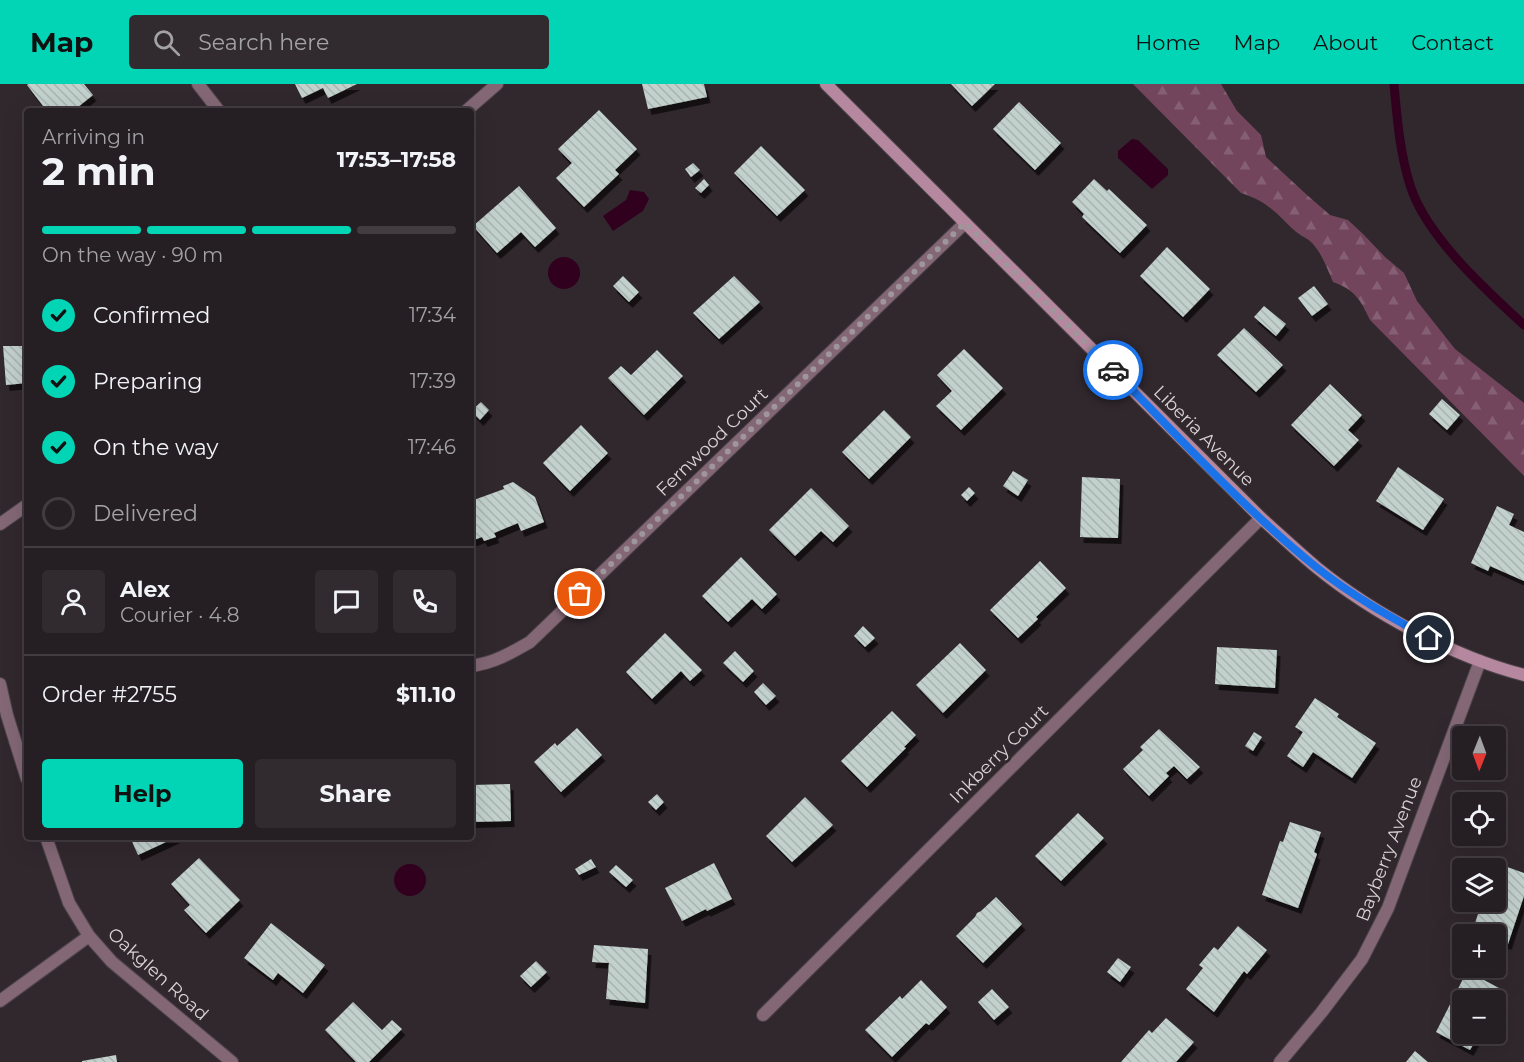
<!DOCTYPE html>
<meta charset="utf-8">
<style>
body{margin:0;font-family:Montserrat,sans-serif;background:#312b2f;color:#f1f3f6;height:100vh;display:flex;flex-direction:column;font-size:22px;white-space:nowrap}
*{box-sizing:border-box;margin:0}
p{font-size:20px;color:#a3a2a5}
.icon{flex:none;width:33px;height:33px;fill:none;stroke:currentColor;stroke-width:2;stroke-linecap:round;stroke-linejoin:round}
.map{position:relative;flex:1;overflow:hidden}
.sheet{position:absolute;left:24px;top:24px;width:450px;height:732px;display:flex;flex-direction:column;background:#251e22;border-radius:6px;box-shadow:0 6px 24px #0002,0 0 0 2px #423c40}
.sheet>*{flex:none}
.needle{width:39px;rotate:181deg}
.tools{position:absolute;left:1452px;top:642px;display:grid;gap:12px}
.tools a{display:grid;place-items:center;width:54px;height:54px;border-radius:6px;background:#251e22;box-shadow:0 6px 24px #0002,0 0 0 2px #423c40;font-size:30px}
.pin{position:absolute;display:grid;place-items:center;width:51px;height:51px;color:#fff;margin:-26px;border:3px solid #fff;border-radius:50%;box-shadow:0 2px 6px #0007}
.courier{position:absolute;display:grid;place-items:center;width:60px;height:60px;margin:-30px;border:4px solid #1a73e8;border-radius:50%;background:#fff;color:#222;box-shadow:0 2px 8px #0007}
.head em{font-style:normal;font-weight:700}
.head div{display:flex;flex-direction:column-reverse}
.head{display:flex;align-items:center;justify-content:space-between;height:102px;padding:0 18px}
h1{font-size:39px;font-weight:700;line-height:45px}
.bar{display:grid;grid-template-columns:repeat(4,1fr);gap:9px 6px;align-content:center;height:72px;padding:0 18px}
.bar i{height:8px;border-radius:4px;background:#423c40}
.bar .active{background:#01d5b6}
.bar p{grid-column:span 4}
.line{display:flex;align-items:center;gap:15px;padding:0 18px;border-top:2px solid #423c40}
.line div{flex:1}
.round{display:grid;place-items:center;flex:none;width:63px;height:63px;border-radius:6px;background:#312b2f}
ol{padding:0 18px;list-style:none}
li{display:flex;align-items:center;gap:18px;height:66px}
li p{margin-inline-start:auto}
li .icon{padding:6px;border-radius:50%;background:#01d5b6;color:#111;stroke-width:4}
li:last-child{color:#a3a2a5}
li i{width:33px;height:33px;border:3px solid #423c40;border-radius:50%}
.action{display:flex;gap:12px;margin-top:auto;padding:12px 18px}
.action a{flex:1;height:69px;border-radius:6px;background:#01d5b6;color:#111;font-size:24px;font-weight:700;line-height:69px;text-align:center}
.action a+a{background:#312b2f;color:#f1f3f6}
header{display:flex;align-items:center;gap:36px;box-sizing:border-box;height:84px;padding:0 30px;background:#01d5b6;color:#111}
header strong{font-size:28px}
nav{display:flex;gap:33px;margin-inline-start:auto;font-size:21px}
.search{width:420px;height:54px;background:#312b2f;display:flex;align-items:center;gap:15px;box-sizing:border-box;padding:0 21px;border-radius:6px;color:#a3a2a5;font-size:22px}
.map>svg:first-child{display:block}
</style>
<header>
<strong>Map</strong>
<div class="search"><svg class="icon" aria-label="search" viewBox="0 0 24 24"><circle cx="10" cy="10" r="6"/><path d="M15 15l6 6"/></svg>Search here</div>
<nav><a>Home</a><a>Map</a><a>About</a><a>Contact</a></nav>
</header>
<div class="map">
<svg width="1524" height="978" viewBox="0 0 1524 978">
<defs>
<pattern id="forest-firs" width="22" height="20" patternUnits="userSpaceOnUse" patternTransform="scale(1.5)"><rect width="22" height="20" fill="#72455d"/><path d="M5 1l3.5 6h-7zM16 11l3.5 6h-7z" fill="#855f73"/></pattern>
<pattern id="building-back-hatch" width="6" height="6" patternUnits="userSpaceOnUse" patternTransform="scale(1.5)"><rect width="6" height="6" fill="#c3d1cd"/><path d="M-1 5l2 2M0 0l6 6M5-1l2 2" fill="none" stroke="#a9b4b1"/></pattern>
<filter id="shadow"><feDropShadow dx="3.5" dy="6" stdDeviation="0" flood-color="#0009"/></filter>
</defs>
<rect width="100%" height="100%" fill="#31282d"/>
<path fill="url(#forest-firs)" d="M 1133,0 L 1221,0 L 1237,27 L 1261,51 L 1266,73 L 1307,111 L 1330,131 L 1348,136 L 1364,151 L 1385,173 L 1404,189 L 1417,217 L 1455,265 L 1524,319 L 1524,392 L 1370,236 C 1360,215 1355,206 1333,198 C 1327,184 1321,167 1310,157 C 1305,153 1299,151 1294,146 C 1274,127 1268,118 1241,109 Z"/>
<g fill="#32001f">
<path d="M 1132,55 L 1138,56 L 1168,85 L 1168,91 L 1152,105 L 1118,74 L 1118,67 Z"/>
<path d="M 630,106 L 644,108 L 649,115 L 643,127 L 613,147 L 603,132 L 626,116 Z"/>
<circle cx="564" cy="189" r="16"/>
<circle cx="410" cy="796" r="16"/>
</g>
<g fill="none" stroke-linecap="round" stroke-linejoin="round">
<path stroke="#32001f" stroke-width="9" d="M 1394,0 C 1397,34 1400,71 1411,104 C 1428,154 1486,206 1524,241"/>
</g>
<g fill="url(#building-back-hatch)" filter="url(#shadow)">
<path d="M 28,0 L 84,0 L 93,11 L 73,27 L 47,27 L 27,1 Z"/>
<path d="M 295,0 L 357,0 L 328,14 L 323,4 L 302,14 Z"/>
<path d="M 642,0 L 704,0 L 707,13 L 648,25 Z"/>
<path d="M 951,0 L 995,0 L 972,22 Z"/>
<path d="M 1019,18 L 1061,59 L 1035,86 L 993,45 Z"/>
<path d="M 599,26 L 637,65 L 615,86 L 619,90 L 584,123 L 556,94 L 572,79 L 558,65 Z"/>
<path d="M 761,62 L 805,106 L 777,132 L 734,89 Z"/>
<path d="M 693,79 L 700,86 L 691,93 L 685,85 Z"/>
<path d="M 704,95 L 709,101 L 701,109 L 695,104 Z"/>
<path d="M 1094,95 L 1107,107 L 1109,105 L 1147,141 L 1120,169 L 1082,133 L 1084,130 L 1072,118 Z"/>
<path d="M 519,102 L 556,144 L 535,163 L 521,148 L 497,169 L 473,142 Z"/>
<path d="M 1167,163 L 1210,205 L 1183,233 L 1140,192 Z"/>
<path d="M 623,192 L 639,208 L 629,218 L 613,202 Z"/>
<path d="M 734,192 L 760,218 L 719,255 L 693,229 Z"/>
<path d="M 1314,202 L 1328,220 L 1312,232 L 1298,214 Z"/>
<path d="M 1264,222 L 1286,240 L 1276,252 L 1254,233 Z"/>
<path d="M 1244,244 L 1283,281 L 1256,308 L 1217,271 Z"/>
<path d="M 3,262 L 27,262 L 27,299 L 6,301 Z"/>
<path d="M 964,265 L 1003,304 L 961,346 L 936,322 L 952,307 L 937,291 Z"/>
<path d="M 657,266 L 683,292 L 644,331 L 608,294 L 621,282 L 631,291 Z"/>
<path d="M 1330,300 L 1362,331 L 1348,346 L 1359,356 L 1334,382 L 1291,341 Z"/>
<path d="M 1442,315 L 1460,331 L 1447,346 L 1429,330 Z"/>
<path d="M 481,318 L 489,326 L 480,336 L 471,327 Z"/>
<path d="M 884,326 L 911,353 L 869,395 L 842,368 Z"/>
<path d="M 581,341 L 608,369 L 570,407 L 543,379 Z"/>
<path d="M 1398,383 L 1444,415 L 1423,446 L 1376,417 Z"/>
<path d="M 1013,387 L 1028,396 L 1018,412 L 1003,402 Z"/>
<path d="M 1082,393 L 1120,395 L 1118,454 L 1080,453 Z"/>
<path d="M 513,398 L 535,413 L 544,438 L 521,447 L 518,439 L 494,449 L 496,453 L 484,457 L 482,453 L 471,457 L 471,417 L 504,405 L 503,402 Z"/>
<path d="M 969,403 L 975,409 L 967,417 L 961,411 Z"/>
<path d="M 811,404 L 849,442 L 833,458 L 821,447 L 795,472 L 769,446 Z"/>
<path d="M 1497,422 L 1514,430 L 1509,441 L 1524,448 L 1524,497 L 1490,482 L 1488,487 L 1471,479 Z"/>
<path d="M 741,473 L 777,510 L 762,525 L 752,515 L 728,538 L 702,512 Z"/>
<path d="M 1040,477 L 1066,504 L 1036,533 L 1038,535 L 1018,554 L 990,526 Z"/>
<path d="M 863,542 L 875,554 L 865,563 L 854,552 Z"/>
<path d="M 665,549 L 702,586 L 690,597 L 681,587 L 652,615 L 626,588 Z"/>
<path d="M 960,559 L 986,586 L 943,629 L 916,601 Z"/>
<path d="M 1217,563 L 1277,566 L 1275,604 L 1215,600 Z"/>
<path d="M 735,567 L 754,587 L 743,598 L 723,579 Z"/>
<path d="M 763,599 L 776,612 L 766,621 L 754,608 Z"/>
<path d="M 1315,614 L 1339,630 L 1337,633 L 1376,659 L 1352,694 L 1313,668 L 1303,683 L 1287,672 L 1303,648 L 1295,643 Z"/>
<path d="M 892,627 L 916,651 L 904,663 L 906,664 L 867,703 L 841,677 Z"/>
<path d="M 577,644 L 602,671 L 561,708 L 534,678 L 555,659 L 557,662 Z"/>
<path d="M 1159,645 L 1200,683 L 1187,695 L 1174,682 L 1166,689 L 1169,692 L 1149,712 L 1123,685 L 1143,666 L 1140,663 Z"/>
<path d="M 1254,648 L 1262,653 L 1253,667 L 1245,662 Z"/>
<path d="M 510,700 L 511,737 L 471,738 L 471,701 Z"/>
<path d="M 657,710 L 664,718 L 656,726 L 648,718 Z"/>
<path d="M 805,713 L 833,741 L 792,778 L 766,752 Z"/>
<path d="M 1078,729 L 1104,754 L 1061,797 L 1035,772 Z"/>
<path d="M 1290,738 L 1321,748 L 1314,768 L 1317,770 L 1298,824 L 1262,811 L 1280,757 L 1283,758 Z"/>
<path d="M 130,753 L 177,753 L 138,771 Z"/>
<path d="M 199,774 L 240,816 L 206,849 L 184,826 L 190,821 L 171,800 Z"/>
<path d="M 591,775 L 596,783 L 579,791 L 575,785 Z"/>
<path d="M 714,779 L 732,815 L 707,827 L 706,825 L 682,837 L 665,804 Z"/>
<path d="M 1499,780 L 1524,789 L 1524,812 L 1508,860 L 1496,856 L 1496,850 L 1479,850 L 1472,848 L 1482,818 L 1496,818 L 1496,790 Z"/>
<path d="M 616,781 L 633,796 L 626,803 L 609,788 Z"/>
<path d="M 996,813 L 1022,840 L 983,879 L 956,852 L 975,833 L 977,829 L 981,827 Z"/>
<path d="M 271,839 L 325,881 L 303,909 L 278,889 L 273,896 L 244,874 Z"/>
<path d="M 1238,842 L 1267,866 L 1247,890 L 1244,887 L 1214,928 L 1186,905 L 1203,884 L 1199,881 L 1214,863 L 1218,866 Z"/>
<path d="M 594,861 L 648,865 L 645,919 L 606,915 L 609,879 L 592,878 Z"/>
<path d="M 1118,874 L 1131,883 L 1120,898 L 1107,888 Z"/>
<path d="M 536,877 L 547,888 L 531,903 L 520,892 Z"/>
<path d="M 1467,887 L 1501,905 L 1495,916 L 1462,916 L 1462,950 L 1479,950 L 1470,966 L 1436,948 Z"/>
<path d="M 921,896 L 947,923 L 929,941 L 926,939 L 892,973 L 865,946 L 900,912 L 902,915 Z"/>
<path d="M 992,905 L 1009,923 L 994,936 L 978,918 Z"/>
<path d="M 353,918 L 382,946 L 392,936 L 402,945 L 369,978 L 356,978 L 325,946 Z"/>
<path d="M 1166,934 L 1194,958 L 1176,978 L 1121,978 L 1149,946 L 1152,949 Z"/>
<path d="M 1415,967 L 1428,978 L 1406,978 Z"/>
<path d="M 116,971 L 117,978 L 82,978 L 82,977 Z"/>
</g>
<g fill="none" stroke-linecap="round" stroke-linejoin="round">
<defs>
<g id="street">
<path d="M 198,0 L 219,27"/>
<path d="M 466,27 L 497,0"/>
<path d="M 0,440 L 27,421"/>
<path d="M 471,582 C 494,579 511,569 530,558 L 965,139"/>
<path d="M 0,600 L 7,631 L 27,695"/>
<path d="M 46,753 L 69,819 L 89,852 L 112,878 L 232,978"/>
<path d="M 0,917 L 89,852"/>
<path d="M 763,931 L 1261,434"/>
<path d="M 1280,978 L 1321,929 L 1362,875 L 1388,824 L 1480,577"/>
</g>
<path id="secondary" d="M 826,0 L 1261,434 C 1279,450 1297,467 1316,483 C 1372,529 1454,573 1524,591"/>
</defs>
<use href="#street" stroke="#4c4348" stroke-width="14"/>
<use href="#secondary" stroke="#4c4348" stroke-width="14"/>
<use href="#street" stroke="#836775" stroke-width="12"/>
<use href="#secondary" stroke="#b5889f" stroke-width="12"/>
</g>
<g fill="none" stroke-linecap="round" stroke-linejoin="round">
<path stroke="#9e969a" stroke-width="6" stroke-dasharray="0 10.8" d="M 580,510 L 965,139 L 1113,286"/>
<path stroke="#1a73e8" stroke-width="8" d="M 1113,286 C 1179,353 1243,424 1316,483 C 1351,511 1390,533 1429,554"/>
</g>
<g text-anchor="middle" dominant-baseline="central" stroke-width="6" stroke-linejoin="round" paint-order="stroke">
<g font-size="18" fill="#d8d2d5" stroke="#31282d">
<text transform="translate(1204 352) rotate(45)">Liberia Avenue</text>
<text transform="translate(712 358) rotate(-44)">Fernwood Court</text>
<text transform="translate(999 670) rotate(-45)">Inkberry Court</text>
<text transform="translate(1389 765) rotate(-69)">Bayberry Avenue</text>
<text transform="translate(158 890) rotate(42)">Oakglen Road</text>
</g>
</g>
</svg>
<div class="tools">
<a><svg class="needle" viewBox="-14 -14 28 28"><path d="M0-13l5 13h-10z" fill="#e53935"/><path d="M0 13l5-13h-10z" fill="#a3a2a5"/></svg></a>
<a><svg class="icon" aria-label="locate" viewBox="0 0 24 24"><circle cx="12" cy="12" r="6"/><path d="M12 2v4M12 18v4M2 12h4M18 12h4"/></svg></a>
<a><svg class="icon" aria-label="layers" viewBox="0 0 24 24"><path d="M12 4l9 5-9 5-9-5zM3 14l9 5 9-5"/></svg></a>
<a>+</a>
<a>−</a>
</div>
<div class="pin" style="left:580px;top:510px;background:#ea580c"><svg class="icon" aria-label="bag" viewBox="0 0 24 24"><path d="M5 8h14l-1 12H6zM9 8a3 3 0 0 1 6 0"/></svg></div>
<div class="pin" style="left:1429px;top:554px;background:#1f2937"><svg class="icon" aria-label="home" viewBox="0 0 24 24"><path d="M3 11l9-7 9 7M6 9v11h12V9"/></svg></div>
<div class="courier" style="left:1113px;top:286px"><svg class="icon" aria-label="car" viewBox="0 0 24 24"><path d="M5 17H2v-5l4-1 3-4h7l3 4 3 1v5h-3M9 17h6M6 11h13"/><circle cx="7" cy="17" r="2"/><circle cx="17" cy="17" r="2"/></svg></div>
<section class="sheet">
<div class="head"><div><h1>2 min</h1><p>Arriving in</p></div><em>17:53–17:58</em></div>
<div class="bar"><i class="active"></i><i class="active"></i><i class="active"></i><i></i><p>On the way · 90 m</p></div>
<ol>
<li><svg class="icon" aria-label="check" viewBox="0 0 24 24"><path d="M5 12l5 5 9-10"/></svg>Confirmed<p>17:34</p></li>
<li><svg class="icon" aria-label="check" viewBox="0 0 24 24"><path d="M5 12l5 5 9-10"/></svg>Preparing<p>17:39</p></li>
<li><svg class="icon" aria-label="check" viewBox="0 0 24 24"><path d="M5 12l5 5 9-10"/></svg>On the way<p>17:46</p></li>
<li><i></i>Delivered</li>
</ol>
<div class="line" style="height:108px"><a class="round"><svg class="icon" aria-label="person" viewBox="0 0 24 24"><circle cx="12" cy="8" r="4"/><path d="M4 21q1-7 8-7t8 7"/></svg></a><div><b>Alex</b><p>Courier · 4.8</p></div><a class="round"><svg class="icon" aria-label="chat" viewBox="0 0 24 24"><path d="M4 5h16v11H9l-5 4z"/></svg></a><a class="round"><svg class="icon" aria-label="phone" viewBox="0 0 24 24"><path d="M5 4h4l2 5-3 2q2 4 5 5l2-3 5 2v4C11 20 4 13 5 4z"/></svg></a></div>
<div class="line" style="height:78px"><div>Order #2755</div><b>$11.10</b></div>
<div class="action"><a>Help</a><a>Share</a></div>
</section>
</div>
